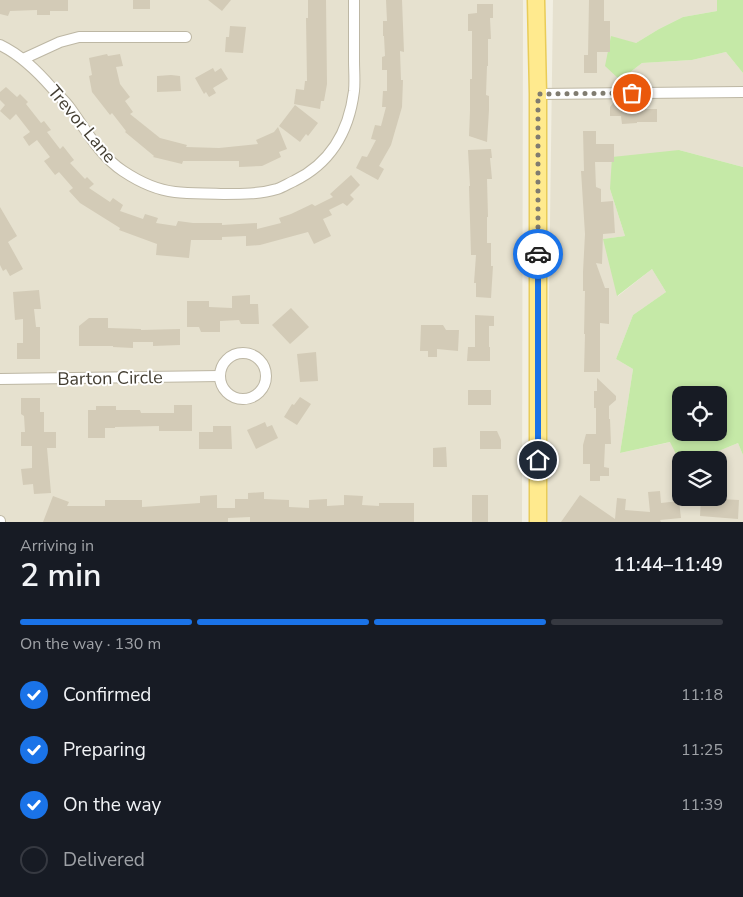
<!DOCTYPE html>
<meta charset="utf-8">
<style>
body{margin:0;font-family:"Nunito Sans",sans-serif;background:#20242c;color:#f1f3f6;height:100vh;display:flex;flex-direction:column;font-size:19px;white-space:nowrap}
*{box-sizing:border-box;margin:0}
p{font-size:16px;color:#9ea1a6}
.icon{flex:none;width:28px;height:28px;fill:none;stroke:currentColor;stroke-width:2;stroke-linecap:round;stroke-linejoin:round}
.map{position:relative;height:522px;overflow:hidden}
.panel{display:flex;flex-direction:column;background:#171b24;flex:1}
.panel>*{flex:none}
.buttons{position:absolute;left:672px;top:386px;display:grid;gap:10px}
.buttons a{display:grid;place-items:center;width:55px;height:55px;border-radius:10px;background:#171b24;box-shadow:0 2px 8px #0003;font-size:25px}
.pin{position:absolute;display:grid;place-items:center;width:42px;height:42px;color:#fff;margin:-21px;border:2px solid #fff;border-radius:50%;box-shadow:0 1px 5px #0007}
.courier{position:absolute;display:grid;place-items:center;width:50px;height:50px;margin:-25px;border:4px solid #1a73e8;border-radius:50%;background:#fff;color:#222;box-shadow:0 1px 6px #0007}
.overview em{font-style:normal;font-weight:600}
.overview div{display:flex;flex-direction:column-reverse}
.overview{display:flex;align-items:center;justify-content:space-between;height:85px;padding:0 20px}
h1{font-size:32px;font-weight:600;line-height:38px}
.bar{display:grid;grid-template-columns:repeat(4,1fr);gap:8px 5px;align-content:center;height:60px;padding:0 20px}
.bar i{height:6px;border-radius:4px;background:#363941}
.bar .selected{background:#1a73e8}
.bar p{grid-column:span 4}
ol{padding:0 20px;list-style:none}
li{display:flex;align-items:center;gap:15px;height:55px}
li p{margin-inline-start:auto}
li .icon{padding:5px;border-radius:50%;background:#1a73e8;color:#fff;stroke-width:4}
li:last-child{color:#9ea1a6}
li i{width:28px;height:28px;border:2px solid #363941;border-radius:50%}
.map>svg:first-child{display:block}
</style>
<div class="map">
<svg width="743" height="522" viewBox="0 0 743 522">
<rect width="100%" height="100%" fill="#f2efe2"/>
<g fill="#e6e1cf">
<path d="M 0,0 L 523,0 L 522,522 L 0,522 Z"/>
<path d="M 553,0 L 717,0 L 717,11 L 683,17 L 659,29 L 636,43 L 620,80 L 642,63 L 692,60 L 726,52 L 743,73 L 743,167 L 679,150 L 610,189 L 625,236 L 604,239 L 618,296 L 652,269 L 666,292 L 633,315 L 616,359 L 633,369 L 620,453 L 671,442 L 681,464 L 681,498 L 719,498 L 719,460 L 697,460 L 738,443 L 743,455 L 743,522 L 546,522 Z"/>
</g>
<g fill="#c5e9a7" fill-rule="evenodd">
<path d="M 717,0 L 743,0 L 743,73 L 726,52 L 692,60 L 642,63 L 620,80 L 605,66 L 611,36 L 636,43 L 659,29 L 683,17 L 717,11 Z"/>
<path d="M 679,150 L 743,167 L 743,455 L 738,443 L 697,460 L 681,460 L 681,464 L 670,442 L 620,453 L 633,369 L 616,359 L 633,315 L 666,292 L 652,269 L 617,296 L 603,239 L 625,236 L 610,189 L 612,157 ZM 681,395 L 719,395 L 719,432 L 681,432 Z"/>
</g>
<g fill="#d3cbb7">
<path d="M 0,0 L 68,0 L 68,11 L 50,11 L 50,15 L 37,15 L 37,10 L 10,11 L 8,16 L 0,14 Z"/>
<rect x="133" y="0" width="17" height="9"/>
<path d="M 208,0 L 231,0 L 222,11 Z"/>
<path d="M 308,0 L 326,0 L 327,84 L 324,101 L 321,101 L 320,109 L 294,104 L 296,89 L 304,90 L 305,81 L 307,81 L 306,18 L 308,18 Z"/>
<path d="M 386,0 L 402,0 L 404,52 L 400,51 L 401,80 L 403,80 L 402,107 L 391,145 L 379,166 L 384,169 L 378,180 L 356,168 L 362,156 L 367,157 L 376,140 L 371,139 L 375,125 L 381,126 L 386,107 L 382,107 L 383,91 L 387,91 L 387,70 L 382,70 L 382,57 L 385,56 L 384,36 L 383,36 L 383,21 L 387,21 Z"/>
<path d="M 589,0 L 604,0 L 604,21 L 610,21 L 610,52 L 597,52 L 597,73 L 584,73 L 584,55 L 588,55 Z"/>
<path d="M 477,4 L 493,4 L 493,18 L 490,18 L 491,39 L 488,39 L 488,66 L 487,66 L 486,95 L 489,96 L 489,110 L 487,142 L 469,136 L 470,111 L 470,79 L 472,79 L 472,31 L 468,31 L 468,14 L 477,13 Z"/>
<path d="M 230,26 L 246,27 L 243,53 L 225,52 L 226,37 L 229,37 Z"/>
<path d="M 107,54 L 108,56 L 120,54 L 123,66 L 116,67 L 120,84 L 130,97 L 125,101 L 133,112 L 130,114 L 160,138 L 187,145 L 186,147 L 219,148 L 258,144 L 256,140 L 274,132 L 278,127 L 287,149 L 279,152 L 281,157 L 262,166 L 239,167 L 239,161 L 183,161 L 182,164 L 153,157 L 154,156 L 125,132 L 126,131 L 112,113 L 110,115 L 92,92 L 89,76 L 92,75 L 89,58 Z"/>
<path d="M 213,68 L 215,72 L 221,68 L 228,79 L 213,88 L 216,93 L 209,97 L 206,92 L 204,94 L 195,78 Z"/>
<path d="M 171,75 L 180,76 L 181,91 L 157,92 L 157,76 Z"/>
<path d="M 6,87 L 17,97 L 20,94 L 28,102 L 26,104 L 41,123 L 44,121 L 51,130 L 47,132 L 60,149 L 63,146 L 74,160 L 70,163 L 85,179 L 87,177 L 94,184 L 89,188 L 110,202 L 113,198 L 123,205 L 120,211 L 143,219 L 145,214 L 158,218 L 156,223 L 176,226 L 178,221 L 193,223 L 222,223 L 222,225 L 257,223 L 257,229 L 281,223 L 279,218 L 291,214 L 312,204 L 315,206 L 333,197 L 330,194 L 351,175 L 360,185 L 350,195 L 354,199 L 347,206 L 343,203 L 329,210 L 332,215 L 323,219 L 331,236 L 314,244 L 308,232 L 260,245 L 246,246 L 246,236 L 222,237 L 222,240 L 191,240 L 189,258 L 156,255 L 157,244 L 119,230 L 120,228 L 80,203 L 69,191 L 73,188 L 59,172 L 55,175 L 44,161 L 50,157 L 37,140 L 29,146 L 23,137 L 30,132 L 16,114 L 10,120 L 0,111 L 5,105 L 0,100 L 0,92 Z"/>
<path d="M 636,101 L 637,109 L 657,109 L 657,122 L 637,122 L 637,123 L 622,124 L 621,116 L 610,116 L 610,107 L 614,102 Z"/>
<path d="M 295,105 L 318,123 L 308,136 L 306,134 L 300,142 L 279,126 Z"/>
<path d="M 583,131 L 596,131 L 596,144 L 614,144 L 614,162 L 595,162 L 596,187 L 601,189 L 601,202 L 613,201 L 615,233 L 603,234 L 602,264 L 596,263 L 605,288 L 609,288 L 609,324 L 600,323 L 600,372 L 584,372 L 585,334 L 584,334 L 585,291 L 583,291 L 583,272 L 585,234 L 581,171 L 584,171 Z"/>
<path d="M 491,149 L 492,158 L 490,158 L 492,179 L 487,179 L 488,217 L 487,217 L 487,243 L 491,243 L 491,266 L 493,266 L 491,298 L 476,297 L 476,283 L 474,283 L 476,255 L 471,255 L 469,186 L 470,186 L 468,150 Z"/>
<path d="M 0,207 L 17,236 L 8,242 L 23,269 L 10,276 L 6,269 L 3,271 L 0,265 Z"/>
<path d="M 39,290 L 41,309 L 34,309 L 36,327 L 40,327 L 40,359 L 17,359 L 17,343 L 23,343 L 23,319 L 15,320 L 13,292 Z"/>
<path d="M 250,295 L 250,304 L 258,304 L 259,324 L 241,324 L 239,320 L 220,321 L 220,332 L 201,332 L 199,327 L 187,327 L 187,301 L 209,301 L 209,307 L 232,308 L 232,296 Z"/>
<path d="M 291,308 L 309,327 L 290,344 L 272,325 Z"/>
<path d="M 475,315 L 494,316 L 494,326 L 489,326 L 489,347 L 490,347 L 490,361 L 467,361 L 468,347 L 475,347 Z"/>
<path d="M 89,318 L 108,318 L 108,328 L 141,329 L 141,330 L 180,329 L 180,345 L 153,346 L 153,342 L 133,342 L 133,348 L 113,347 L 113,346 L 79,346 L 79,326 Z"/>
<path d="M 421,325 L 443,325 L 446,330 L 459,330 L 458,351 L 437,349 L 437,357 L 428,357 L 428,351 L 420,351 Z"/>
<path d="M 316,352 L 318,381 L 300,382 L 297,354 Z"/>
<path d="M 597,378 L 616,396 L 616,400 L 609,406 L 609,419 L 610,419 L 611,444 L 605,444 L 604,467 L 609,468 L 609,476 L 600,476 L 600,481 L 590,481 L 590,464 L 583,464 L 583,445 L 586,434 L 596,434 L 596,408 L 594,408 L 594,391 L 597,391 Z"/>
<rect x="468" y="390" width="23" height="15"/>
<path d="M 300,397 L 311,404 L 297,425 L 284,417 L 292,404 L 294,405 Z"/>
<path d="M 21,398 L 40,398 L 40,412 L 44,412 L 44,432 L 56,432 L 56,448 L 47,448 L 51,493 L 34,494 L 33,484 L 23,485 L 21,469 L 32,468 L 32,446 L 21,446 L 21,432 L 25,432 L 24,416 L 21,414 Z"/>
<path d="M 174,405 L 192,405 L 192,431 L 159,431 L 159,426 L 115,427 L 115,428 L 105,428 L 105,438 L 88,438 L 88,410 L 96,410 L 96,406 L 116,406 L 116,410 L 140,410 L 141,413 L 174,413 Z"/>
<path d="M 265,422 L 267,427 L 272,425 L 278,438 L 256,449 L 247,430 Z"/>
<path d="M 213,426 L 231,426 L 232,449 L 199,449 L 199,432 L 213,432 Z"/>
<path d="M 480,431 L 497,431 L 501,440 L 501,449 L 480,449 Z"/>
<path d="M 446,447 L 447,467 L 433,467 L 433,448 Z"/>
<path d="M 660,491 L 661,503 L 679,501 L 681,518 L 660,520 L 661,522 L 561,522 L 580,495 L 615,519 L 617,498 L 626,499 L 625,510 L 650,512 L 648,492 Z"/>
<path d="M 264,492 L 264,499 L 289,500 L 289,507 L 309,508 L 309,500 L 327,499 L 327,506 L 344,505 L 344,495 L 363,496 L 362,505 L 379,506 L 379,503 L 414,503 L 414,522 L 250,522 L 250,517 L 228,518 L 228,522 L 43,522 L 53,496 L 69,502 L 67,506 L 105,506 L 105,500 L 142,500 L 142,507 L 200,503 L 200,496 L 217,495 L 217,508 L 235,508 L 235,499 L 248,499 L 248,493 Z"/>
<rect x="472" y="495" width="16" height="27"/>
<path d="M 701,498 L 739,500 L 738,519 L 700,516 Z"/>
</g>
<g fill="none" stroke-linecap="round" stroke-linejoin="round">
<defs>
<g id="minor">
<path d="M 0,45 C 21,55 37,71 52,88 C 58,95 65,101 70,108 C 86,130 100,156 123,171 C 138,181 157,190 175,192 C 191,194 208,193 224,194 C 242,194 260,194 277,189 C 283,187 289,183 294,181 C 331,163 349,131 354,91 C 355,81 354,70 354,61 C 354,40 354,20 354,0"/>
<path d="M 23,59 L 60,42 L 79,37 L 186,37"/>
<path d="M 538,94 L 743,92"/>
<circle cx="243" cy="376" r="23"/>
<path d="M 0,379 L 220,376"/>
<path d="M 0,521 L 0,522"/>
</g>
<path id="primary" d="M 536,0 L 538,94 L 538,522"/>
</defs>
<use href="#minor" stroke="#bdb7a4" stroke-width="12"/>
<use href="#primary" stroke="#e9cc58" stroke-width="19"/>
<use href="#minor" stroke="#fff" stroke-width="10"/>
<use href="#primary" stroke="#ffea8e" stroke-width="16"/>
</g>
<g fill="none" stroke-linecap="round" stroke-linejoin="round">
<path stroke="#807c70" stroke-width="5" stroke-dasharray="0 9" d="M 538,254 L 538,94 L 632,93"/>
<path stroke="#1a73e8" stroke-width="6" d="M 538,254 L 538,460"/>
</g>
<g text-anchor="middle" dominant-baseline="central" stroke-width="4" stroke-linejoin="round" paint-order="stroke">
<g font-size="18" fill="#433e32" stroke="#fff">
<text transform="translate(82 124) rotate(50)">Trevor Lane</text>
<text transform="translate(110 378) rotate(-1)">Barton Circle</text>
</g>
</g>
</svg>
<div class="buttons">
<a><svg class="icon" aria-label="locate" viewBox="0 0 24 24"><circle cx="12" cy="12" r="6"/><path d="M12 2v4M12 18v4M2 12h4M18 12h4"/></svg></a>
<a><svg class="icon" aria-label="layers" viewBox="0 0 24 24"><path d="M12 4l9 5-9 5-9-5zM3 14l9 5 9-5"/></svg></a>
</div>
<div class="pin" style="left:632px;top:93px;background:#ea580c"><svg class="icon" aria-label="bag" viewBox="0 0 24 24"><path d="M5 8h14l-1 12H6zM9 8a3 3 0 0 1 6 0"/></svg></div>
<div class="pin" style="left:538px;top:460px;background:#1f2937"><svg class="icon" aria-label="home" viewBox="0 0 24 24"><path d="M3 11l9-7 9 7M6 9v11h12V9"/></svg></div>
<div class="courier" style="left:538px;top:254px"><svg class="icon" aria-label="car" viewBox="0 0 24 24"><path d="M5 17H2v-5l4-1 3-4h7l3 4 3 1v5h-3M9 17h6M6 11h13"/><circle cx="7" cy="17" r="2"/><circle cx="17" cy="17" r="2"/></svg></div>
</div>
<section class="panel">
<div class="overview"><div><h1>2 min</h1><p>Arriving in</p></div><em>11:44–11:49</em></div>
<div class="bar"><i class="selected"></i><i class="selected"></i><i class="selected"></i><i></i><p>On the way · 130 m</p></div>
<ol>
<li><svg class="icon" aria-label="check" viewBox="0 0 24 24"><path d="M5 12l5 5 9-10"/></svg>Confirmed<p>11:18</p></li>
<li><svg class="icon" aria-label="check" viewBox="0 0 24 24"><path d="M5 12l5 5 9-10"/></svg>Preparing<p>11:25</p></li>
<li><svg class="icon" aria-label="check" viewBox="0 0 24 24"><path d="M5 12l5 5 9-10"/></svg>On the way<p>11:39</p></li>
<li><i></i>Delivered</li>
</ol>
</section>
